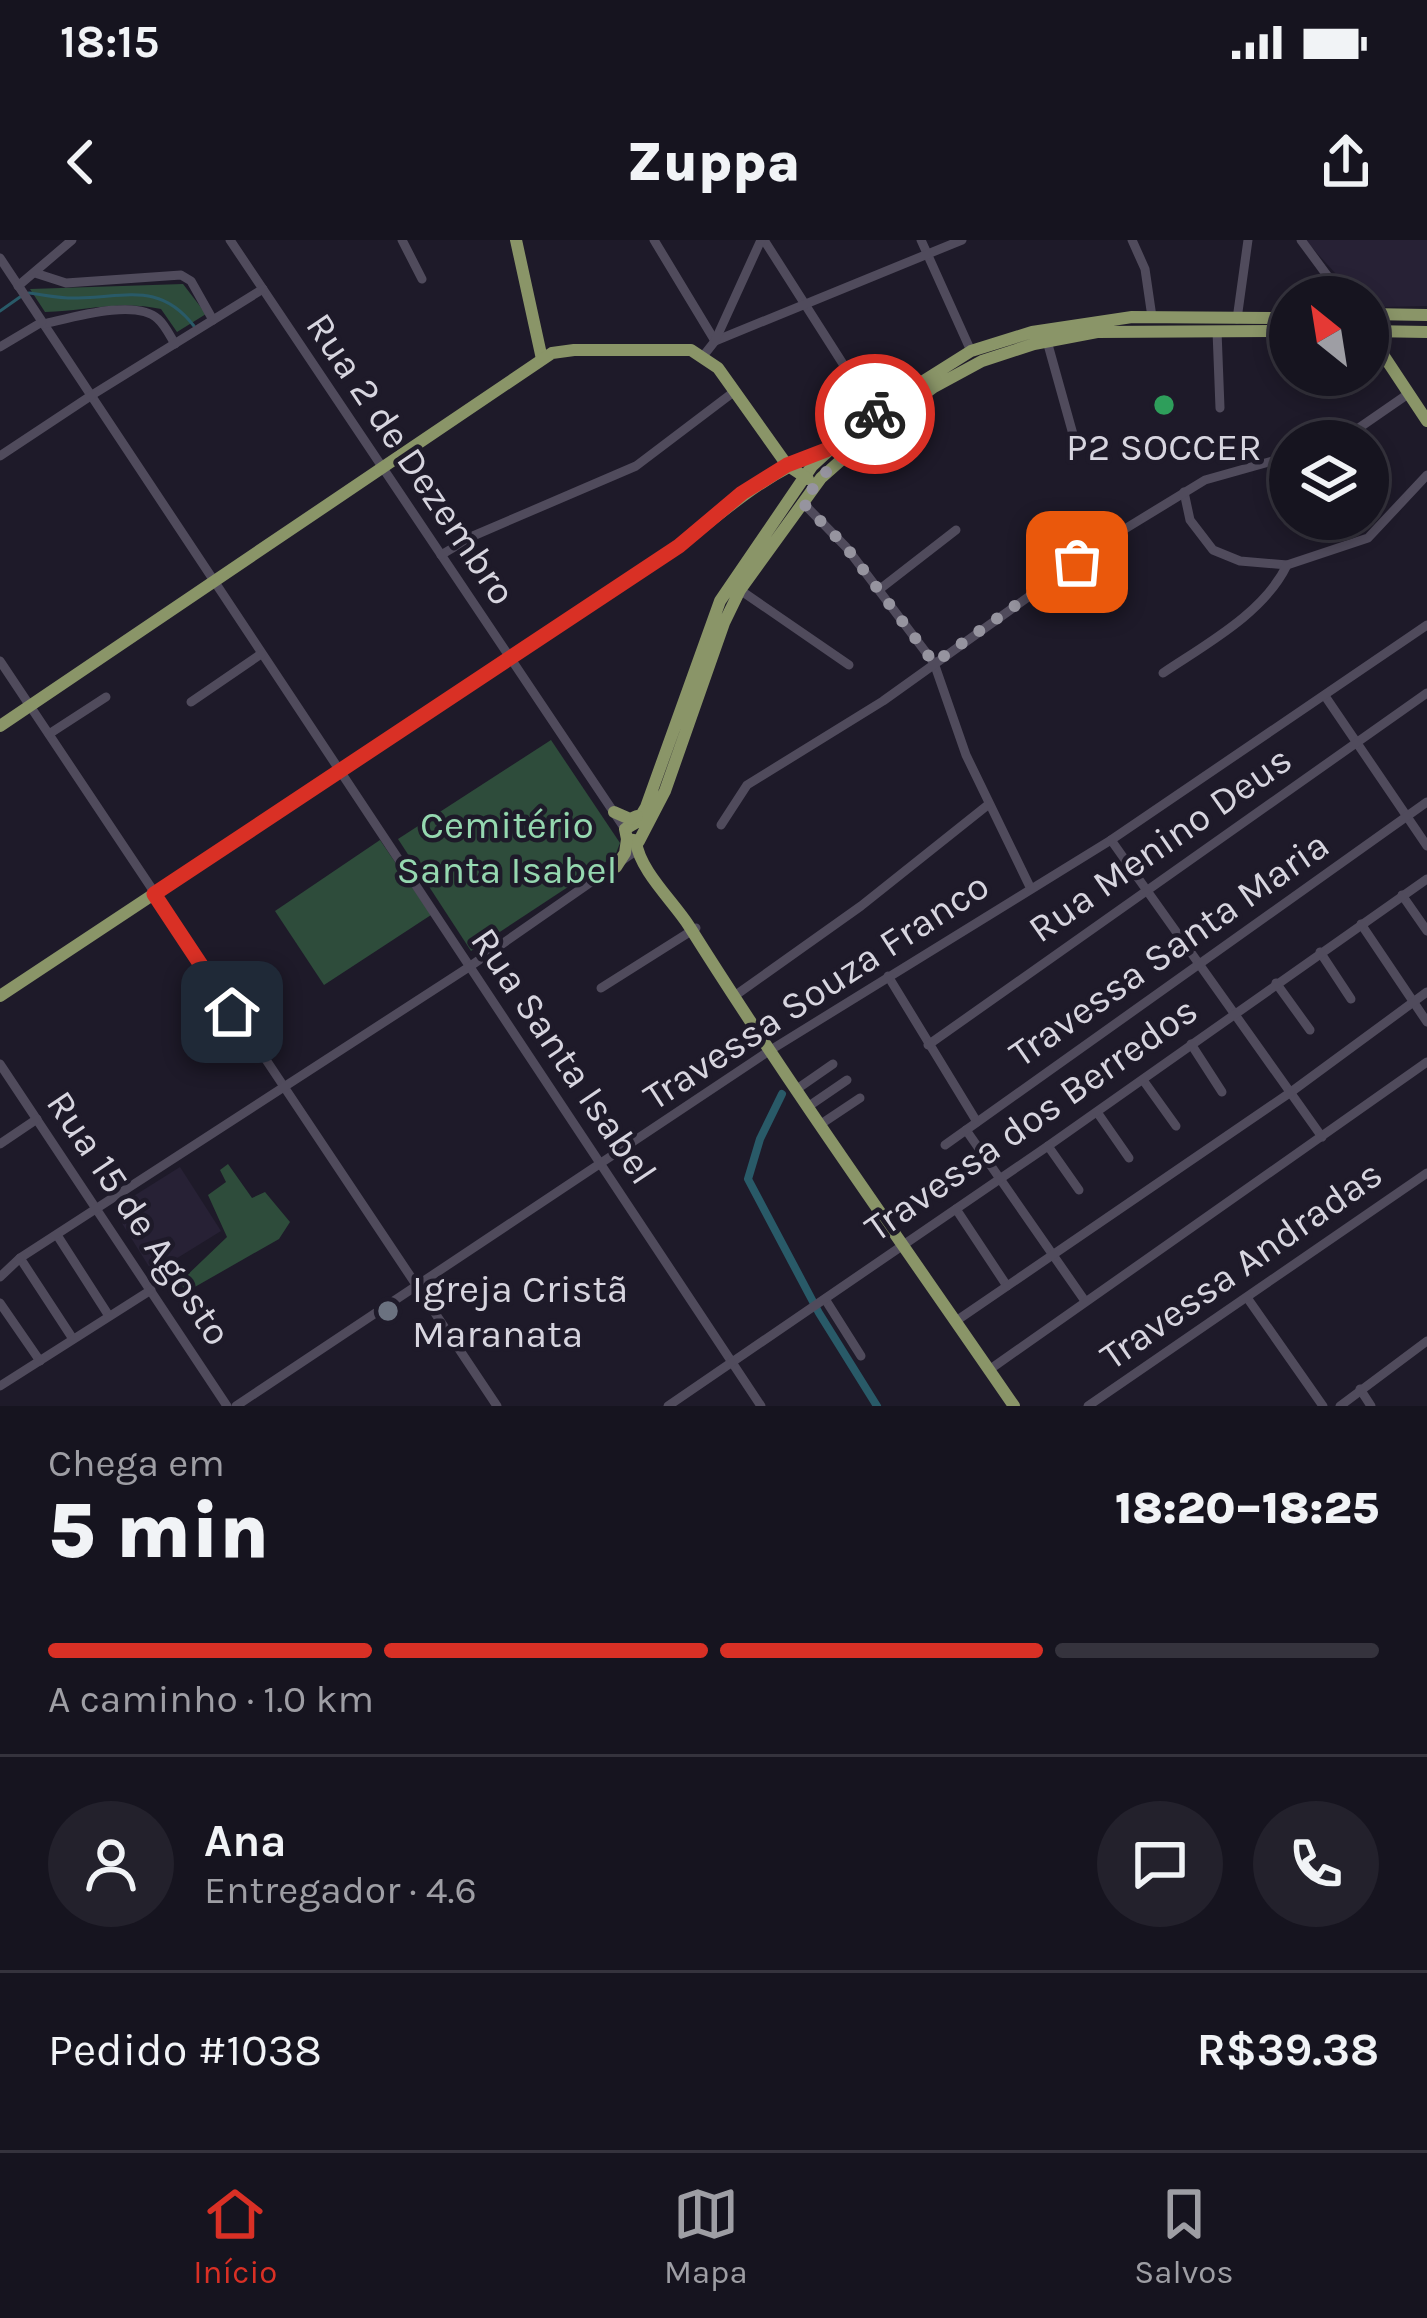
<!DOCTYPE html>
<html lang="pt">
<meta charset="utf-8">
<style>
body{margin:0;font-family:Karla,sans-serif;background:#23212c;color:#f1f3f6;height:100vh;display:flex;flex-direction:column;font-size:45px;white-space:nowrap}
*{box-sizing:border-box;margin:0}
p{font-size:39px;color:#9e9ea4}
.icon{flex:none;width:66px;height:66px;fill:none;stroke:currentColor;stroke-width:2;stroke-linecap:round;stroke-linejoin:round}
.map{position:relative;height:1166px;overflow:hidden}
.sheet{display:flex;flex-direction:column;background:#16141f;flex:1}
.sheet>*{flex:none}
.needle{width:78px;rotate:330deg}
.fabs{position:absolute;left:1269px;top:36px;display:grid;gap:24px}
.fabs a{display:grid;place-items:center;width:120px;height:120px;border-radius:50%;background:#16141f;box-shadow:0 6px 18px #0003,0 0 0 3px #35333d;font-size:60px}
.pin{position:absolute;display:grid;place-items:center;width:102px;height:102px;color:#fff;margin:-51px;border-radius:24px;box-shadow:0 6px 18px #0006}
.courier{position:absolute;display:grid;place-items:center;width:120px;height:120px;margin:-60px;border:9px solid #d93025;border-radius:50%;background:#fff;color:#222;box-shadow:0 3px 15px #0007}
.overview em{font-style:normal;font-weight:800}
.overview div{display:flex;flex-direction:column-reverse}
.overview{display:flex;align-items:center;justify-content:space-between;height:204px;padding:0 48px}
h1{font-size:78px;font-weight:800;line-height:90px}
.bar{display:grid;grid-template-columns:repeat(4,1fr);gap:18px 12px;align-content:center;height:144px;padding:0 48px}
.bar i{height:15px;border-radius:9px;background:#35333d}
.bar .active{background:#d93025}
.bar p{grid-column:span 4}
.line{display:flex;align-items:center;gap:30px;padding:0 48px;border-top:3px solid #35333d}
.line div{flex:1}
.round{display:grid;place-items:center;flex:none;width:126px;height:126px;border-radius:63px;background:#23212c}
.status{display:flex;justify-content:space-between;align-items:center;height:84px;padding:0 60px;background:#16141f;direction:ltr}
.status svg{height:33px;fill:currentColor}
header{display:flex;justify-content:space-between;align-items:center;height:156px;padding:0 48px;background:#16141f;font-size:54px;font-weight:800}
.tabs{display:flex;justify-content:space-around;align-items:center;height:168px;border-top:3px solid #35333d;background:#16141f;font-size:33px;color:#9e9ea4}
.tabs a{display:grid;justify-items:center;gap:6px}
.tabs .active{color:#d93025}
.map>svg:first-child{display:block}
</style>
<div class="status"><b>18:15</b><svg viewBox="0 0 49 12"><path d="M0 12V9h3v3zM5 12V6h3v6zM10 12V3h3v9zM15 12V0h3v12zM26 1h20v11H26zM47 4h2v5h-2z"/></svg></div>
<header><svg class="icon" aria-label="back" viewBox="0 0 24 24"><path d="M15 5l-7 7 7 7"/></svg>Zuppa<svg class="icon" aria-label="share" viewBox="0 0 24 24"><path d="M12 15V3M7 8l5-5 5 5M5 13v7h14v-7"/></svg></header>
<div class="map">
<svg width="1427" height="1166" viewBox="0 0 1427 1166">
<rect width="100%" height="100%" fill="#1e1a29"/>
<g fill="#272135">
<path d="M 1305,0 L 1427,0 L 1427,66 L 1383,67 L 1368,60 L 1347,46 Z"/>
<path d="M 180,927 L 221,991 L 153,1033 L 113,969 Z"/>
</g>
<g fill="#2e4c3b">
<path d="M 183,44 L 206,74 L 177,92 L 161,69 C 121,60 84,71 45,72 L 30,49 Z"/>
<path d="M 551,500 L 620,603 L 615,616 L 471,711 L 398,599 Z"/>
<path d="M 380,600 L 431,675 L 324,745 L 275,671 Z"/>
<path d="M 228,924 L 252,958 L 265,952 L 290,982 L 279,999 L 186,1052 L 180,1042 L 227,997 L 208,955 L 226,942 L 220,930 Z"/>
</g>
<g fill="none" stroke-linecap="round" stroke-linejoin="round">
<g stroke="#295a68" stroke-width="3">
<path d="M 29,53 C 45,55 62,59 78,58 C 127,57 160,42 194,86"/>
<path d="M 0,71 L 20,57"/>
</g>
<path stroke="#295a68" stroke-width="8" d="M 782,854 L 760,899 L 748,939 L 819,1073 L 877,1166"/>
<g stroke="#504b5c" stroke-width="9">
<path d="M 230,0 L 625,589"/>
<path d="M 402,0 L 422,39"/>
<path d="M 654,0 L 715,101"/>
<path d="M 764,0 L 873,171"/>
<path d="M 921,0 L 971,111"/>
<path d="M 1132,0 L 1145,29 L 1152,77"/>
<path d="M 1301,0 L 1343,57"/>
<path d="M 0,18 L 761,1166"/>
<path d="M 35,33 L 66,43 L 181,35 L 191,41 L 213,80"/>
<path d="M 1338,43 L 1353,57"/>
<path d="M 18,46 L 72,0"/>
<path d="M 1237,79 L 1248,0"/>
<path d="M 44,84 C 71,78 136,58 158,79 C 165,85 170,96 175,104"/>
<path d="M 1217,91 L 1220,168"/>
<path d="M 715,101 L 962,0"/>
<path d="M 1047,101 L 1076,205"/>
<path d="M 0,107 L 42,82"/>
<path d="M 704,115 L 715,101 L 761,0"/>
<path d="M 1340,201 L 1408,154"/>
<path d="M 0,216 L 92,155 L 263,49"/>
<path d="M 1184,252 L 1190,280 L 1213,310 L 1240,321 L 1287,325 L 1368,298 L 1427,235"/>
<path d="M 802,262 L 846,307 L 934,423 L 966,515 L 1031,649"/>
<path d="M 441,315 L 473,296 L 636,226 L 735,151"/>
<path d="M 880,349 L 956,290"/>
<path d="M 740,350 L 849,425"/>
<path d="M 0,421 L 497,1166"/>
<path d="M 1163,433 C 1206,404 1264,373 1287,325"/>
<path d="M 1325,456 L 1427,606"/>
<path d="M 191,462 L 261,414"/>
<path d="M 49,494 L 106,457"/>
<path d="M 721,585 L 747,545 L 883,461 L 1115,295 L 1205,240 L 1290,216"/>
<path d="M 1111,600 L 1322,897"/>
<path d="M 1402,655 L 1427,691"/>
<path d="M 1361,684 L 1427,782"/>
<path d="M 1320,712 L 1351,759"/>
<path d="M 888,736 L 977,882"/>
<path d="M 1276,743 L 1310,790"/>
<path d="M 601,748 L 696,688"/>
<path d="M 733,757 L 861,666 L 989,564"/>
<path d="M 1191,804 L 1222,852"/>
<path d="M 928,805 L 1427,453"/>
<path d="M 0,824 L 227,1166"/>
<path d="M 1143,840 L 1176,886"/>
<path d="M 797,849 L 833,824"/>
<path d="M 809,866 L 847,840"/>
<path d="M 1097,872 L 1129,918"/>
<path d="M 821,884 L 860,858"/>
<path d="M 966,890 L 1085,1061"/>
<path d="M 0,904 L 37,879"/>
<path d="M 945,905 L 1427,562"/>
<path d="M 1048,906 L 1079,950"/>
<path d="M 956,969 L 1007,1046"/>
<path d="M 57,995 L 109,1076"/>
<path d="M 20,1018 L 73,1099"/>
<path d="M 0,1037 L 20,1018 L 469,727 L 637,610"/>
<path d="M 825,1059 L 861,1116"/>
<path d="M 1248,1059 L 1323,1166"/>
<path d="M 0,1063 L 40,1121"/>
<path d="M 956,1081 L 1291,852 L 1427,752"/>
<path d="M 989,1130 L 1427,822"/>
<path d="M 0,1146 L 151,1050"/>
<path d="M 1360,1149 L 1371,1166"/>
<path d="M 236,1166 L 769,811 L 1111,600 L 1427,385"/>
<path d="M 668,1166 L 1048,906 L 1427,639"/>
<path d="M 1088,1166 L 1427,933"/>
<path d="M 1340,1166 L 1427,1101"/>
</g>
<g stroke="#8a9568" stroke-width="12">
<path d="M 516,0 L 542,119"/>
<path d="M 1368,74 L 1427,75"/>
<path d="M 1290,78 L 1132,77 L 1032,92 L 971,111 L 863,179 L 812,226 L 720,361 L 646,567 L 637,582 L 625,589 L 627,599 L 639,601 L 665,551 L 724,383 L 740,350 L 821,238 L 874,191 L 934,147 L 982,121 L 1034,104 L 1097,92 L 1290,91"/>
<path d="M 1368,91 L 1427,92"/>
<path d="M 1368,92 L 1427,181"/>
<path d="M 0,486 L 552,113 L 574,110 L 691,110 L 718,128 L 787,225 L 808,239"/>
<path d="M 614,572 L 630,579 L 637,576"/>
<path d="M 636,602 C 640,631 673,661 689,686 C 792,850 905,1007 1014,1166"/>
<path d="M 616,627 L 625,613 L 627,599"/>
<path d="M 0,756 L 679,306 C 725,270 764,234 820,213"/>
</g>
</g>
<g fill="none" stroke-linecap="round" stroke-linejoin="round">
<path stroke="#96949f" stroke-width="12" stroke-dasharray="0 21.6" d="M 875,174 L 882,186 L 827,231 L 802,262 L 846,307 L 934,423 L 1077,322"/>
<path stroke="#d93025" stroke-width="15" d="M 232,772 L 154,654 L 679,306 L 742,253 L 787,225 L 826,210 L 873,171 L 875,174"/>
</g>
<circle fill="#2e9e5b" stroke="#1e1a29" stroke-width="4.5" cx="1164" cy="165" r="12"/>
<circle fill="#6b7280" stroke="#1e1a29" stroke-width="4.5" cx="388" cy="1071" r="12"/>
<g text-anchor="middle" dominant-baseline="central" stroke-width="9" stroke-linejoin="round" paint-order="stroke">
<g font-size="39" fill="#d7d5df" stroke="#1e1a29">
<text x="1164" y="207">P2 SOCCER</text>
<text x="412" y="1049" text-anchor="start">Igreja Cristã<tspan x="412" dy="45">Maranata</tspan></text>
</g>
<g font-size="39" fill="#d7d5df" stroke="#1e1a29">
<text transform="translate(411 219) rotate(56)">Rua 2 de Dezembro</text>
<text transform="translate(1160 604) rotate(-35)">Rua Menino Deus</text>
<text transform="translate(1169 709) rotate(-35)">Travessa Santa Maria</text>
<text transform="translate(816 751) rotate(-33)">Travessa Souza Franco</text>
<text transform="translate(564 816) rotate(56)">Rua Santa Isabel</text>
<text transform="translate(1031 879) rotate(-35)">Travessa dos Berredos</text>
<text transform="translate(139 978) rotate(56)">Rua 15 de Agosto</text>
<text transform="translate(1241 1025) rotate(-35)">Travessa Andradas</text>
</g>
<g font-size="39" fill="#95d8b0" stroke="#1e1a29">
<text x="507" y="585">Cemitério<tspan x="507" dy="45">Santa Isabel</tspan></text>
</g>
</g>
</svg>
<div class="fabs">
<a><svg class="needle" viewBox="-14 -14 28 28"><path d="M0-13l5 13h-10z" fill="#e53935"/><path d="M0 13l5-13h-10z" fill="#9e9ea4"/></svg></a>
<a><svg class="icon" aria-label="layers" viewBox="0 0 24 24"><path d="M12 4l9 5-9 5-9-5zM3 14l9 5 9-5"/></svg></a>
</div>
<div class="pin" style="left:1077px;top:322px;background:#ea580c"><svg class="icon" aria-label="bag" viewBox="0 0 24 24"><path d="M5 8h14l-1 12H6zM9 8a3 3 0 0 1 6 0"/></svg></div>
<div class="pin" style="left:232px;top:772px;background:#1f2937"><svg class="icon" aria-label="home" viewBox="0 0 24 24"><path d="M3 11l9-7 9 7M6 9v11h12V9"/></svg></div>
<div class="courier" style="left:875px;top:174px"><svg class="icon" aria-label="bike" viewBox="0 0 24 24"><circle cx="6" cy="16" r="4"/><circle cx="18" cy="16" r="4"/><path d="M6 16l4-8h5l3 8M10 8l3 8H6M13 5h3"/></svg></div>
</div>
<section class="sheet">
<div class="overview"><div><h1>5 min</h1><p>Chega em</p></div><em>18:20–18:25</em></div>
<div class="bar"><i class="active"></i><i class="active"></i><i class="active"></i><i></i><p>A caminho · 1.0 km</p></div>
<div class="line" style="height:216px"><a class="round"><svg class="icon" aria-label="person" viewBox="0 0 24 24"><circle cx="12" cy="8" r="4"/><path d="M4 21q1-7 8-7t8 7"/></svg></a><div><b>Ana</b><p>Entregador · 4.6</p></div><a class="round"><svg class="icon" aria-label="chat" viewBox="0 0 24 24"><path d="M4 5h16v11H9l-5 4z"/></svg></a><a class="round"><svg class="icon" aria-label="phone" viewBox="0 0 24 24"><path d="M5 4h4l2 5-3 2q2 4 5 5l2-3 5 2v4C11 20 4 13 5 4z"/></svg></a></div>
<div class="line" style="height:156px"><div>Pedido #1038</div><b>R$39.38</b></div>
</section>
<nav class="tabs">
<a class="active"><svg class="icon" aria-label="home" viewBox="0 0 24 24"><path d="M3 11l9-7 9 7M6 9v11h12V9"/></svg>Início</a>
<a><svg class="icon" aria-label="map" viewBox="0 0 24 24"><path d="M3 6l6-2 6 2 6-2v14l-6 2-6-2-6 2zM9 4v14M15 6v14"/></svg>Mapa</a>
<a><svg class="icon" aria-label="saved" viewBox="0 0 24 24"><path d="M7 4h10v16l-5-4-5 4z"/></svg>Salvos</a>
</nav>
